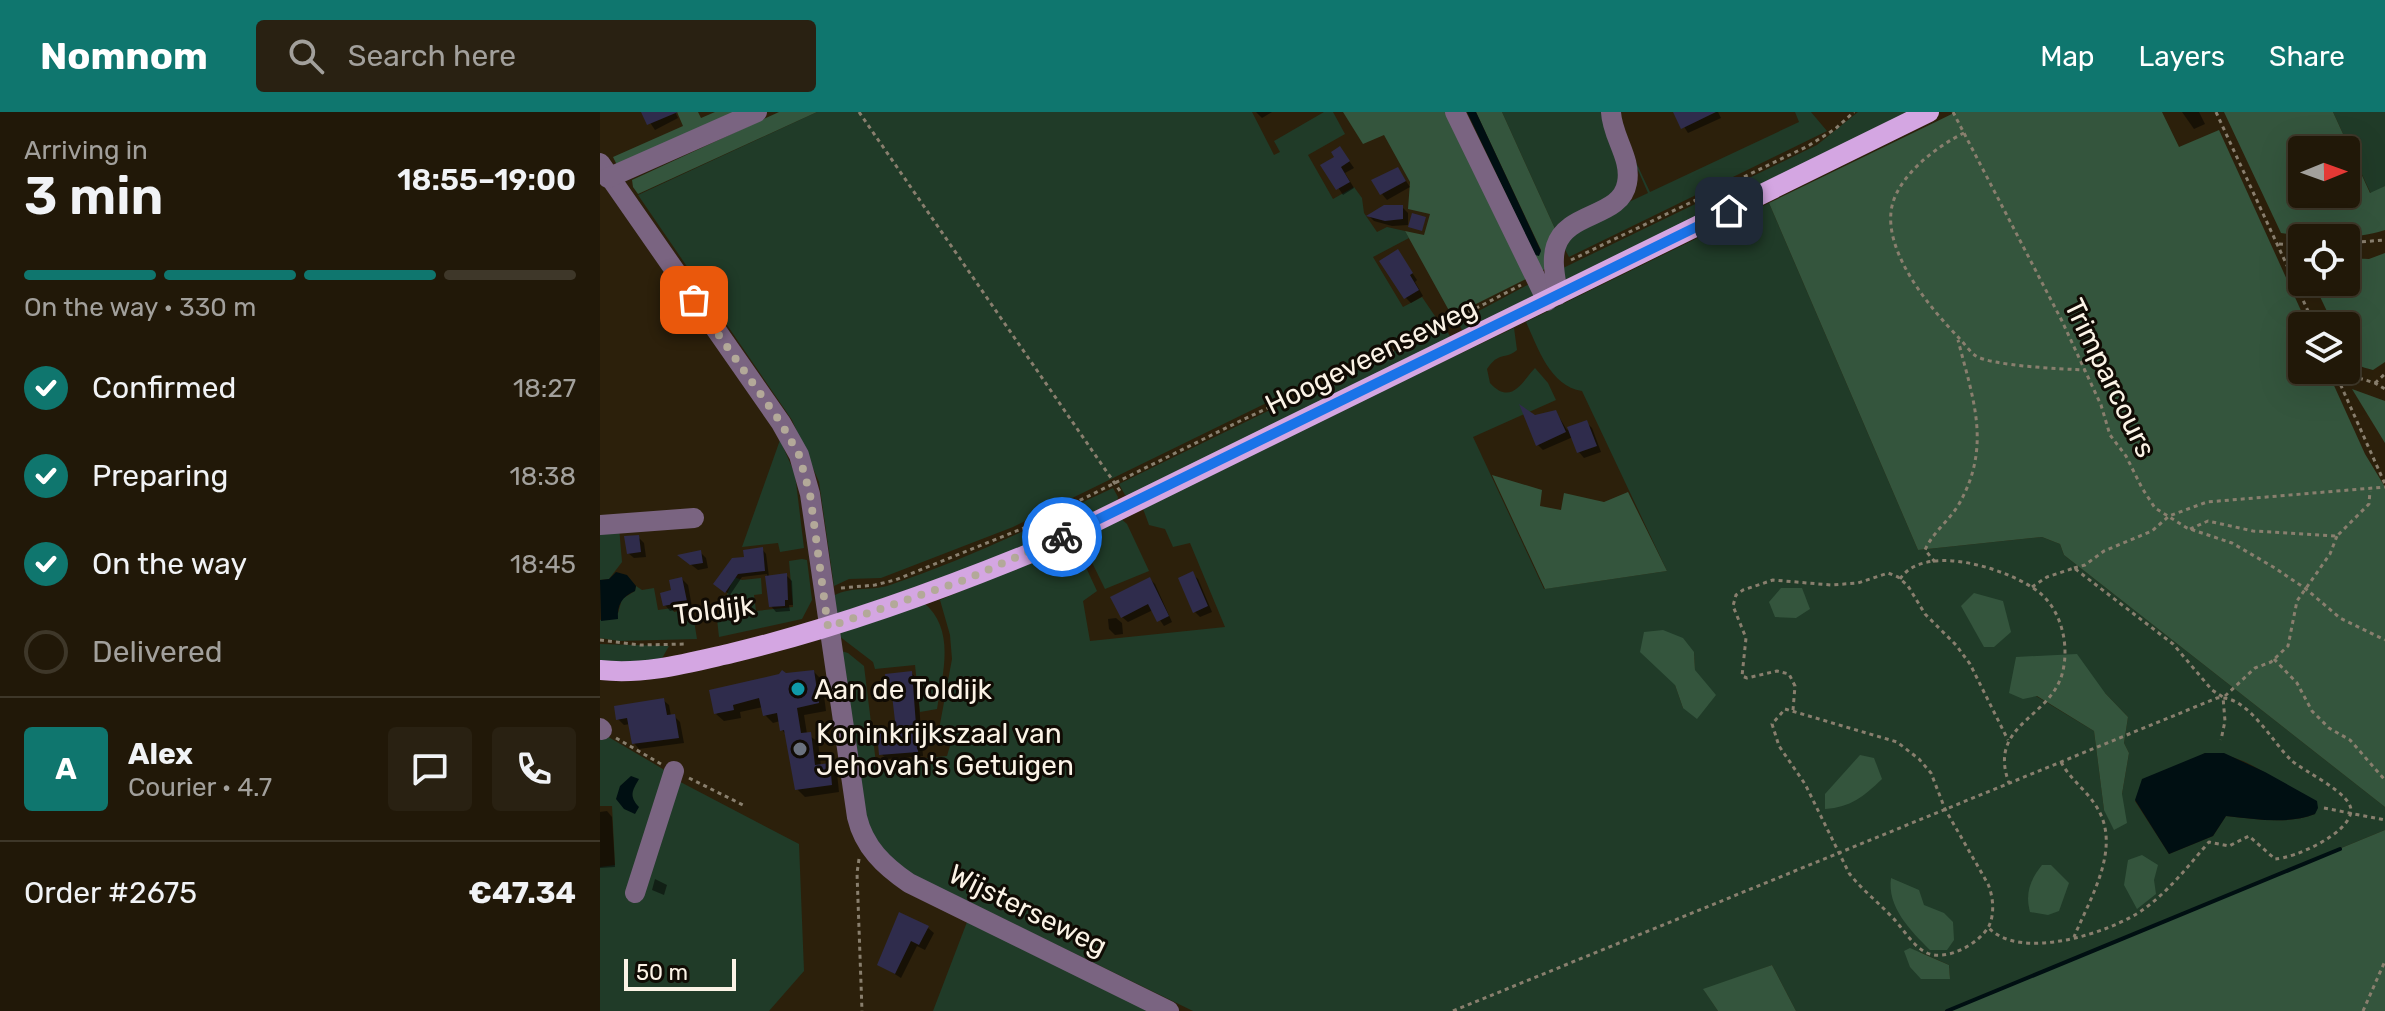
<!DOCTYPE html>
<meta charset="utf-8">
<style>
body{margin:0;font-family:Rubik,sans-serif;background:#292112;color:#f1f3f6;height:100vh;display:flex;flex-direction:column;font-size:30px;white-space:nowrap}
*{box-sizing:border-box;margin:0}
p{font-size:26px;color:#a2a09c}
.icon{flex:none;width:44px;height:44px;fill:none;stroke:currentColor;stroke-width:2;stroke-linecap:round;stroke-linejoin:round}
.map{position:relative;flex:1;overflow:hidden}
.drawer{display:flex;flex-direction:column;background:#211808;width:600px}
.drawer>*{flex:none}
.needle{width:52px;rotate:89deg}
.tools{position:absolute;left:1688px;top:24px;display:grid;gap:16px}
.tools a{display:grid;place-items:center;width:72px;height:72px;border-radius:8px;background:#211808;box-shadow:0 8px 32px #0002,0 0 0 2px #3e3729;font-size:40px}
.scale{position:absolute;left:24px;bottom:20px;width:112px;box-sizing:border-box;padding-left:8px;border:4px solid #fbf3e6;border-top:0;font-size:22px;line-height:28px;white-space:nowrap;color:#fbf3e6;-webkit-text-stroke:6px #100b04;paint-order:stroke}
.pin{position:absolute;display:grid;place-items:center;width:68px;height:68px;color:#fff;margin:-34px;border-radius:16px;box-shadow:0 4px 12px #0006}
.courier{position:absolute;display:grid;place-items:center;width:80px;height:80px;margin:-40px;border:6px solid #1a73e8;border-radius:50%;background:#fff;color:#222;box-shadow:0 2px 10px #0007}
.headline em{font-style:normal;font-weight:600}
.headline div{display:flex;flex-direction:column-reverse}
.headline{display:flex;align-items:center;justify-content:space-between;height:136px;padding:0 24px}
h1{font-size:52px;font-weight:600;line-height:60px}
.bar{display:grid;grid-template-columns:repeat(4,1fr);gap:12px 8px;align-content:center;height:96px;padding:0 24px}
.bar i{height:10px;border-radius:6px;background:#3e3729}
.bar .on{background:#0f766e}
.bar p{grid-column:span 4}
.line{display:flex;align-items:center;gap:20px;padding:0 24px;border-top:2px solid #3e3729}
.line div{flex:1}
.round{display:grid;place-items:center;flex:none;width:84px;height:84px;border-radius:8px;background:#292112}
ol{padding:0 24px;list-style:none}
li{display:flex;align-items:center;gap:24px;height:88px}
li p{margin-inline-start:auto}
li .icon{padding:8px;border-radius:50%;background:#0f766e;color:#fff;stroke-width:4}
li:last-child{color:#a2a09c}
li i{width:44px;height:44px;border:4px solid #3e3729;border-radius:50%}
header{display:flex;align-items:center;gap:48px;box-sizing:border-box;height:112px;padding:0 40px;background:#0f766e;color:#fff}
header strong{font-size:38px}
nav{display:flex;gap:44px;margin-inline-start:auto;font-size:28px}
.search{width:560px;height:72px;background:#292112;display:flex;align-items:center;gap:20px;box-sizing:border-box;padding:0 28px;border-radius:8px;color:#a2a09c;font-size:30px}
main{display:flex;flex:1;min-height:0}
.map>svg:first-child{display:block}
</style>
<header>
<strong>Nomnom</strong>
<div class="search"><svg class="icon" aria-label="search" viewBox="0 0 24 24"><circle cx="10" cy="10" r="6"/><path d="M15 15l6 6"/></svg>Search here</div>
<nav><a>Map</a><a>Layers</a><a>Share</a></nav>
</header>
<main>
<section class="drawer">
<div class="headline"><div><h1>3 min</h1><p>Arriving in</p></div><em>18:55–19:00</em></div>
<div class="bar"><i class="on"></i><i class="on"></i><i class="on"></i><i></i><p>On the way · 330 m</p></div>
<ol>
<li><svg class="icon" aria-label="check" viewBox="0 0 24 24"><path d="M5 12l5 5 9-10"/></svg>Confirmed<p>18:27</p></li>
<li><svg class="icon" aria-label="check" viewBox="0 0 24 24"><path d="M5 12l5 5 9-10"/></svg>Preparing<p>18:38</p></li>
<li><svg class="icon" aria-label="check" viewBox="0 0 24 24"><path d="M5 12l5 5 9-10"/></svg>On the way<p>18:45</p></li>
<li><i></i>Delivered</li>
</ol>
<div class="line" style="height:144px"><b class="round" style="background:#0f766e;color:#fff">A</b><div><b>Alex</b><p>Courier · 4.7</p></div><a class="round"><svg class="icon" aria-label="chat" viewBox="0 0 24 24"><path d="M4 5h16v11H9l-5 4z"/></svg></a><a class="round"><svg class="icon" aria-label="phone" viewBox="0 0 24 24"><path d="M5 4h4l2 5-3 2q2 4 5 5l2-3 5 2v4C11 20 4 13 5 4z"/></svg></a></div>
<div class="line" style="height:104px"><div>Order #2675</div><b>€47.34</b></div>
</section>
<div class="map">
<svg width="1785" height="899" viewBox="0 0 1785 899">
<rect width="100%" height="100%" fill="#2c200b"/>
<g fill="#203b28" fill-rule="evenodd">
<path d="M 217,0 L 652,0 L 674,43 L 680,40 L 674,29 L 724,0 L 733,0 L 745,22 L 708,43 L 733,87 L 754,75 L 762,86 L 764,101 L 777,120 L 787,115 L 805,119 L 809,126 L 773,145 L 803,195 L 822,185 L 839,210 L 791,230 L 413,415 L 281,466 L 249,467 L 234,474 L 219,370 L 192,308 L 38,83 Z"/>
<path d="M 902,0 L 1007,0 L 1022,48 L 1017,79 L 956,119 Z"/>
<path d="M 1195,0 L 1211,0 L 1227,19 L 969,145 L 962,132 L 984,111 L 1048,81 L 1017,10 L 1050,80 L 1199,10 Z"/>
<path d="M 1258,0 L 1314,0 L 970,169 L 965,167 L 961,157 L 1217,33 Z"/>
<path d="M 1733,0 L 1785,0 L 1785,74 L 1771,82 Z"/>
<path d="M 1169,91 L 1318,438 L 1442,425 L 1460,432 L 1464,443 L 1785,695 L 1785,718 L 1346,899 L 1196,899 L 1172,853 L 1104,878 L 1118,899 L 593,899 L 297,755 L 266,713 L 238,538 L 248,541 L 264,554 L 276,651 L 347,644 L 351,630 L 340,628 L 340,612 L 352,547 L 350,523 L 340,488 L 430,450 L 470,429 L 475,432 L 497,479 L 483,489 L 490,529 L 625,515 L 590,431 L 573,435 L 565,417 L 549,413 L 542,394 L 914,216 L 917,238 C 905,248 899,239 887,257 L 890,271 C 912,295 923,268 935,256 L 948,271 L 956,288 L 873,325 L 944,477 L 1067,459 L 982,279 C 950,274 938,236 926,210 ZM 1094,540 L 1095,558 L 1083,596 L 1075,573 ZM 1505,581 L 1528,605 L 1524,631 L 1529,641 L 1522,682 L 1504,698 L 1494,619 L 1436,584 ZM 1605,641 C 1650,641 1683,674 1715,702 C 1686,713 1657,707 1626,704 L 1613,724 L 1569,742 L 1535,689 ZM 1320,840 L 1349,853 L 1350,867 L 1321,866 Z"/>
<path d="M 933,170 L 939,183 L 863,220 L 858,210 Z"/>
<path d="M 846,216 L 851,227 L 531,385 L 525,383 L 519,372 L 762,253 Z"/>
<path d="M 180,328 L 195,362 L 204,436 L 180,440 L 178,431 L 142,435 Z"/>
<path d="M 513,376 L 518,385 L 516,393 L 471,414 L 465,403 L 466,398 Z"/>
<path d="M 455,404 L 463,406 L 467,416 L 432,433 L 237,503 L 230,486 C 249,473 269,480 290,473 C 346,454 402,430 455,404 Z"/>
<path d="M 519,405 L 527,412 L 549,459 L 505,477 L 481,428 L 483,422 Z"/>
<path d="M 19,415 L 22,450 L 9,467 L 0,468 L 0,416 Z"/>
<path d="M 202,447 L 207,448 L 212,488 L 202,507 L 119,525 L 117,507 L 134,465 L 142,468 L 161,466 L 162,482 L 154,483 L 156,499 L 193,495 L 189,449 Z"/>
<path d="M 36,474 L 42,478 L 54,476 L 58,498 L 72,496 L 74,500 L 92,496 L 97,527 L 19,529 L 0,526 L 0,508 L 18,501 L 22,487 L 35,479 Z"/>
<path d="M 323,490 C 356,517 343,561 337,597 L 320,600 L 315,553 L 275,557 L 273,550 L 239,524 L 242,519 Z"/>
<path d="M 0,532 L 69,534 L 61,548 L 0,551 Z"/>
<path d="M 0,620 L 68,660 L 69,664 L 199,732 L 204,859 L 169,899 L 0,899 L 0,755 L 15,753 L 12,694 L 0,694 Z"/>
<path d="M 367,810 C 429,838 488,870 549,899 L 333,899 Z"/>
</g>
<g fill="#34553d" fill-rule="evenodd">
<path d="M 77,0 L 98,0 L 101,6 L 115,0 L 146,0 L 18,55 L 13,45 L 83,14 Z"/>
<path d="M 179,0 L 217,0 L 38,82 L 33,75 L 32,68 Z"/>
<path d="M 743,0 L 849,0 L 930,165 L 852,204 L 805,119 L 824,123 L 830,102 L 808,97 L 810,70 L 784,23 L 763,32 Z"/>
<path d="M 876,0 L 902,0 L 956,119 L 949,155 L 937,161 L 935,143 L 941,138 Z"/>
<path d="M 1356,0 L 1562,0 L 1579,35 L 1619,18 L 1708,214 L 1702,214 L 1702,258 L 1727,258 L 1765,342 L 1785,375 L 1785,695 L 1464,443 L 1460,432 L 1442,425 L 1318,438 L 1169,91 Z"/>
<path d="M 1624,0 L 1733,0 L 1770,81 L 1785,74 L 1785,118 C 1750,129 1718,126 1681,121 ZM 1702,38 L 1746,38 L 1746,82 L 1702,82 Z"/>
<path d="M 1785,141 L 1785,250 L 1773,258 C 1742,251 1746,243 1746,214 L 1734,214 L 1713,170 L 1746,170 L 1746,146 L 1769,147 Z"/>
<path d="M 1752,277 L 1785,289 L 1785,331 Z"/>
<path d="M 892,363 L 942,378 L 940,394 L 961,398 L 964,381 L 1004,390 L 1028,380 L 1067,459 L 945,477 Z"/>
<path d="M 1181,476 L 1202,476 L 1210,497 L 1196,506 L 1175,505 L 1169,490 Z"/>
<path d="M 1374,481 L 1403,489 L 1411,520 L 1394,535 L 1384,535 L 1361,494 Z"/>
<path d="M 1063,518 L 1083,526 L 1094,540 L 1095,558 L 1116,583 L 1097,607 L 1083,596 L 1075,573 L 1040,540 L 1044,520 Z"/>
<path d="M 1477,542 L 1505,581 L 1528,605 L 1524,631 L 1529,641 L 1522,682 L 1527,711 L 1514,718 L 1504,698 L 1494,619 L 1437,584 L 1423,587 L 1409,581 L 1416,545 Z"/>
<path d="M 1260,643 L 1274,646 L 1282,667 C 1263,685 1251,695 1225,697 L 1225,682 Z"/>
<path d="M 1785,718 L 1785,899 L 1346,899 Z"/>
<path d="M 1542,743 L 1558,753 L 1554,768 L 1556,782 L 1537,797 L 1524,773 L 1528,748 Z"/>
<path d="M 1442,753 L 1451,753 L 1469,771 L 1459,799 L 1448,803 L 1430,800 C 1425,781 1430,768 1442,753 Z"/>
<path d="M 1291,766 L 1319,778 L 1324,793 L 1344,801 L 1353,810 L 1354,828 L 1347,838 L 1330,838 C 1310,818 1287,795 1291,766 Z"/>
<path d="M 1310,836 L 1349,853 L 1350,867 L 1321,867 L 1310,855 L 1304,839 Z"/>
<path d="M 1172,853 L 1196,899 L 1118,899 L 1103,877 Z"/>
</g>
<g fill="#000f12">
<path d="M 867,0 L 876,0 L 941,139 L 939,144 L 935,143 Z"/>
<path d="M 16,460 L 27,463 L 36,474 L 35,479 C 22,485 17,492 18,507 L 1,509 L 0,468 L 9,467 Z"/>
<path d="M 1605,641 L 1624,641 L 1665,660 L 1717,689 L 1718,696 L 1715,702 C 1686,713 1657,707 1626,704 L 1613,724 L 1569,742 L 1535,688 L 1542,667 Z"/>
<path d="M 31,664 L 39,667 C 32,679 29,684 39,695 L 35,702 L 24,697 L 16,687 L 20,674 Z"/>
</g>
<g fill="#0007">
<path d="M 43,0 L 75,0 L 78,6 L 55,18 Z"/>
<path d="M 656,0 L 672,0 L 662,6 Z"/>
<path d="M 1075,0 L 1118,0 L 1121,6 L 1088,21 Z"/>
<path d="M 1582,0 L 1599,0 L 1605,12 L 1594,17 Z"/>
<path d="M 740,36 L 754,56 L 745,61 L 754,76 L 743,83 L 723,53 L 736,45 Z"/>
<path d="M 798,57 L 810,75 L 787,88 L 782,82 Z"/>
<path d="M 802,95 L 808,101 L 808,113 L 792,114 L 774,109 L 769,104 Z"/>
<path d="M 798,140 L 817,168 L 815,170 L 823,184 L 811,191 L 806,186 Z"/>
<path d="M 956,300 L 967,318 L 986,310 L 992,316 L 1001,340 L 984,346 L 979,340 L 973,325 L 943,338 L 937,332 L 935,306 Z"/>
<path d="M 38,425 L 44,431 L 46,445 L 34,446 L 28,441 Z"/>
<path d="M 162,437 L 166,442 L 169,465 L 186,463 L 192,469 L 193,493 L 189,493 L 190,499 L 176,500 L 171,494 L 167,462 L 142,465 L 130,483 L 120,475 L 146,446 Z"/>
<path d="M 100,440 L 106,446 L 108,456 L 98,458 L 85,448 Z"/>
<path d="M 592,462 L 598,467 L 612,500 L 600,505 L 595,500 Z"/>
<path d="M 82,467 L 88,473 L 93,500 L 82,502 L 78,497 L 70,499 L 65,493 Z"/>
<path d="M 550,467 L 555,472 L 572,510 L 564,514 L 553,498 L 528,510 L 522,505 Z"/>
<path d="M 516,506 L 522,511 L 523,522 L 515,523 L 509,517 L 508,507 Z"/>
<path d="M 214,560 L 222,568 L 226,599 L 204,603 L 207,622 L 218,630 L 221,654 L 229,653 L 237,661 L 239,680 L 205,685 L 197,677 L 187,623 L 182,618 L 180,609 L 173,611 L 165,603 L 163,595 L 140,600 L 141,606 L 124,609 L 116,602 L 185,563 Z"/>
<path d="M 311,561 L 317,566 L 323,644 L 287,647 L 281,642 L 298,620 L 293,578 L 289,574 Z"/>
<path d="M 63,588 L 69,593 L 71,604 L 74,604 L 80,610 L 84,631 L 39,637 L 34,631 L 30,612 L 24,613 L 18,607 Z"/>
<path d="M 7,699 L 12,705 L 15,755 L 0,756 L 0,700 Z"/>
<path d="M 55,767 L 67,773 L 64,783 L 52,778 Z"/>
<path d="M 328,816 L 334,821 L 325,838 L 317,834 L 301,866 L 279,852 Z"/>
</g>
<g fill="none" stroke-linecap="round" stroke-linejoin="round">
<path stroke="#000f12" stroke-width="4" d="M 1347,899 L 1740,737"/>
</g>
<g fill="#2f2c4c">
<path d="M 41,0 L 78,0 L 47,13 Z"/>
<path d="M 1073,0 L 1116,0 L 1081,17 Z"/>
<path d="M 740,34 L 750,49 L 741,55 L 750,70 L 736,78 L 720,53 L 734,45 L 731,40 Z"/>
<path d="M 798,55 L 806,69 L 780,83 L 771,68 Z"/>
<path d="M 784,93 L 803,93 L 803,107 L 785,109 L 766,104 Z"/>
<path d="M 812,101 L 826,105 L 822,119 L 808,115 Z"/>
<path d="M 798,137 L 813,161 L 810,163 L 819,178 L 804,187 L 779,149 Z"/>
<path d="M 919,292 L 935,303 L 956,298 L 966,320 L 936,334 Z"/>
<path d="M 987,308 L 997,334 L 977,341 L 967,315 Z"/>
<path d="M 39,423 L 41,440 L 27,442 L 24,424 Z"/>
<path d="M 163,435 L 165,459 L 138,462 L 125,481 L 113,472 L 132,446 L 144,445 L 143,438 Z"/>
<path d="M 101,438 L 103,451 L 90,453 L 77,443 Z"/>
<path d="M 593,459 L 608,494 L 593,501 L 578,466 Z"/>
<path d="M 187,461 L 188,488 L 185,488 L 185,494 L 169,495 L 165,464 Z"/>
<path d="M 82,465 L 88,494 L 75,497 L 74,492 L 63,494 L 60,481 L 71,478 L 69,468 Z"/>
<path d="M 550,465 L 569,504 L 557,510 L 548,492 L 521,506 L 510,485 Z"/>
<path d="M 182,558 L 186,561 L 214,558 L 219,591 L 197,596 L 201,621 L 211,620 L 215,653 L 230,651 L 232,673 L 195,678 L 184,618 L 180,619 L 177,601 L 163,604 L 159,586 L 133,593 L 134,598 L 114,602 L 109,578 L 179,562 Z"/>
<path d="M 312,559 L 318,640 L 279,643 L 277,620 L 296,618 L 291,574 L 287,575 L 285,562 Z"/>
<path d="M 64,586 L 67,603 L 75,602 L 79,626 L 32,632 L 27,606 L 16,608 L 14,594 Z"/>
<path d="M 299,800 L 329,814 L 319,833 L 311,829 L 295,862 L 277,853 Z"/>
</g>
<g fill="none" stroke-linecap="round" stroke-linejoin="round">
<g stroke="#897f6e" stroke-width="3" stroke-dasharray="4 4" stroke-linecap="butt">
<path d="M 259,0 L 520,379"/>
<path d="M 1353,0 L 1462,209 L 1501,293 L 1510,323 L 1526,344 L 1542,376 L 1555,396 L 1587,416 L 1632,431 L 1675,456 L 1706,477 L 1740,506 L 1785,528"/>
<path d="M 1616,0 L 1715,214"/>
<path d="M 1364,21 C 1337,34 1299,63 1292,94 C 1282,139 1330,196 1359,226 C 1364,231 1370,240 1376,244 C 1392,254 1463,257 1485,258"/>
<path d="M 1746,131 L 1785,128"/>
<path d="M 1679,132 L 1702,134"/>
<path d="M 971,148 L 1208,34 L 1235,17 L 1254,0"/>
<path d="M 1734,258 L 1785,372"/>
<path d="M 1736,259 L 1775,271 L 1785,277"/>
<path d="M 1775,271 L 1785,262"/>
<path d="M 1590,417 L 1608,409 L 1653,419 L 1737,424 L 1769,392 L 1770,379"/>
<path d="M 1335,450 L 1325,438 C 1333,420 1349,409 1359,392 C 1392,334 1373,287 1358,228"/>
<path d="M 1474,456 L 1485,453 L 1504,439 L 1552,419 L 1569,404 L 1607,390 L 1785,375"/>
<path d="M 1300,467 C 1325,429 1412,458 1440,481 C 1460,498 1468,528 1464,553 C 1457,607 1386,609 1409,671"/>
<path d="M 1432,475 L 1447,465 L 1474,456 L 1573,532 L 1612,578 L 1623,585 L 1625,609 L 1621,628"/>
<path d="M 241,476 L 275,473 L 295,468 L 426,415 L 642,308 L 809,231 L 921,173"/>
<path d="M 0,528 L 40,533 L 87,532"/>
<path d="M 1674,547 L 1697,571 L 1712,599 L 1729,616 L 1750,628 L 1785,668"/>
<path d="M 1625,584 L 1655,556 L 1671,550 L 1688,534 L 1697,489 L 1730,442 L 1737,424"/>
<path d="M 1185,597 L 1297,630 L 1319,647 L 1331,661 L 1345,697 L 1388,772 C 1393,784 1395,801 1389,814 C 1379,832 1345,851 1325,840 C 1311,832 1303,816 1292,805 C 1277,789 1261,777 1249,761 L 1205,672 L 1179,634 L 1172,612 Z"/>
<path d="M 1193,598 L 1195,574 L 1189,562 L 1177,559 L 1147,566 L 1142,564 L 1146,526 L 1133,494 L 1136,483 L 1143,478 L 1173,468 L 1231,473 L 1258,471 L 1288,461 L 1298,465 L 1308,474 L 1325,502 L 1356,533 L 1370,552 L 1408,628"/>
<path d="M 16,626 L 61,652"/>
<path d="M 1461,650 C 1470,667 1486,678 1496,694 C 1523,735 1490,786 1474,825"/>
<path d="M 89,666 L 143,693"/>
<path d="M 1724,696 L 1785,708"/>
<path d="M 259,747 L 257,761 L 262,899"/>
<path d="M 853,899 L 1617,586 C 1647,582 1672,630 1691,648 C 1704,660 1752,681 1751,699 C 1749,722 1695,746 1675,747 L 1649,724 L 1629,734 L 1609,730 C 1588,754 1570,778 1544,797 C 1511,821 1419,850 1388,815"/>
<path d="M 1763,899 L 1785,849"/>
</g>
<g stroke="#7a6481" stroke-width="20">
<path d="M 855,0 L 947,189"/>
<path d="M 0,51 L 181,311 L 199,343 L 210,382 L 257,705 C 264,735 284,754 309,771 L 569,899"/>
<path d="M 8,66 L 157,0"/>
<path d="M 958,183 C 956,168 951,149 956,134 C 967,99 1021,106 1027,71 C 1032,46 1012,25 1011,0"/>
<path d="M 0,413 L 94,406"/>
<path d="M 0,616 L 2,618"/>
<path d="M 35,781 L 74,659"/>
</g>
<path stroke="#d4a6e2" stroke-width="20" d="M 0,558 C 45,563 88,551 132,541 C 237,516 338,479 438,438 L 1329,0"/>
</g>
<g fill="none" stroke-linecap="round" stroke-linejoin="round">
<path stroke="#b3a999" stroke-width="8" stroke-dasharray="0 14.4" d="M 94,188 L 181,311 L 199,343 L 210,382 L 228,515 L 367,467 L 462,425"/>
<path stroke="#1a73e8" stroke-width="10" d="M 462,425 L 1129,99"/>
</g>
<circle fill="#0f9aa8" stroke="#100b04" stroke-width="3" cx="198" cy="577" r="8"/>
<circle fill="#6b7280" stroke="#100b04" stroke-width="3" cx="200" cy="637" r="8"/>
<g text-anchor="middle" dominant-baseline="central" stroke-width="6" stroke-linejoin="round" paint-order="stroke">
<g font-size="28" fill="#fbf3e6" stroke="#100b04">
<text transform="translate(771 244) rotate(-26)">Hoogeveenseweg</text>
<text transform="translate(1510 266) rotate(64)">Trimparcours</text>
<text transform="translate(114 498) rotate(-7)">Toldijk</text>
<text transform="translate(428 798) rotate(26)">Wijsterseweg</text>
</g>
<g font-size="28" fill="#fbf3e6" stroke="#100b04" text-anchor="start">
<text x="214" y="577">Aan de Toldijk</text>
<text x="216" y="621">Koninkrijkszaal van<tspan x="216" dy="32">Jehovah's Getuigen</tspan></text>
</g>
</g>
</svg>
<div class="tools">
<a><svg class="needle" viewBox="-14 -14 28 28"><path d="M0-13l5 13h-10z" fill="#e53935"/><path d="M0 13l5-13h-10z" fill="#a2a09c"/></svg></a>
<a><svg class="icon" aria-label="locate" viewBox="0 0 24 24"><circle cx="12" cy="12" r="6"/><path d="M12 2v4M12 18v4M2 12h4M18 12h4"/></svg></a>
<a><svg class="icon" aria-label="layers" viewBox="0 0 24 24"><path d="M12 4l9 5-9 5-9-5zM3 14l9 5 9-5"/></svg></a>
</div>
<div class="scale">50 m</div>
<div class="pin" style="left:94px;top:188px;background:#ea580c"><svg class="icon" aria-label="bag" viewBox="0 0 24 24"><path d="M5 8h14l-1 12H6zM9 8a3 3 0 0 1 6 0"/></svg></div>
<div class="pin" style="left:1129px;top:99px;background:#1f2937"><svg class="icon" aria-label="home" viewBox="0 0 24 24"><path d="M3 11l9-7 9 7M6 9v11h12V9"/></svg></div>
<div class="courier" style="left:462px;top:425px"><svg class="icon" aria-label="bike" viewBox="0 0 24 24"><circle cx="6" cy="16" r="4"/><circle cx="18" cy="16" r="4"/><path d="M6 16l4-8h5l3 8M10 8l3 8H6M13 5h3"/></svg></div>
</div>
</main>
